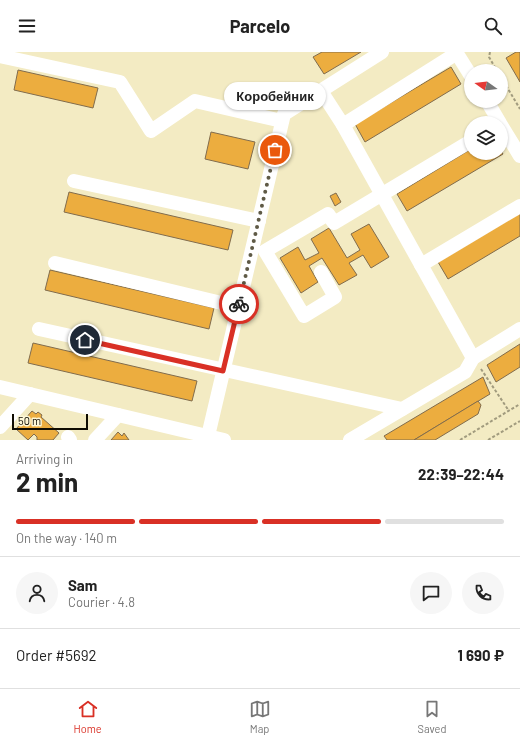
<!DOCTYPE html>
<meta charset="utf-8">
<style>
body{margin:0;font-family:Barlow,sans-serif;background:#f6f6f6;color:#222;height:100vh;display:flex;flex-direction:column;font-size:15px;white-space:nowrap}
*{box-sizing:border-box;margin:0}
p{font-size:13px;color:#767676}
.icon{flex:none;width:22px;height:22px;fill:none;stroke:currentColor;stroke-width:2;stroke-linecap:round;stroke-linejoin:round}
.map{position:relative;height:388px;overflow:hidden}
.drawer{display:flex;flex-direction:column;background:#fff;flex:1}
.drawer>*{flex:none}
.needle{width:26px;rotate:284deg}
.fabs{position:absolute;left:464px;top:12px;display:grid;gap:8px}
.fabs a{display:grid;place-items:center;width:44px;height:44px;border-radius:50%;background:#fff;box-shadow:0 1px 3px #0004;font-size:20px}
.scale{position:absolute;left:12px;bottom:10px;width:76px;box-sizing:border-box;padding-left:4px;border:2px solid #0f0c02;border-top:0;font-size:11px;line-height:14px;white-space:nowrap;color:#0f0c02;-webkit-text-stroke:3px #fef8d8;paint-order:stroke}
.pin{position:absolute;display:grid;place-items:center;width:34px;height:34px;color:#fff;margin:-17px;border:2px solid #fff;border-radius:50%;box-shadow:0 1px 4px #0007}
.courier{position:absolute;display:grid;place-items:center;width:40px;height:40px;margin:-20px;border:3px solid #d93025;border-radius:50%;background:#fff;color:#222;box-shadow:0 1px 5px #0007}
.bubble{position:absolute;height:28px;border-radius:14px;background:#fff;box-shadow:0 1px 3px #0004;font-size:13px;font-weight:700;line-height:28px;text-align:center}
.head em{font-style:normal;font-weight:700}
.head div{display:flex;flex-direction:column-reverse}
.head{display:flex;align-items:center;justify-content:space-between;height:68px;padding:0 16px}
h1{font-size:26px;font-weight:700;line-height:30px}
.bar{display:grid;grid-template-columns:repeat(4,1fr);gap:6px 4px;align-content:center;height:48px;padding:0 16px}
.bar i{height:5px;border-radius:3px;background:#e0e0e0}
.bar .active{background:#d93025}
.bar p{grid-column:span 4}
.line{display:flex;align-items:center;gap:10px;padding:0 16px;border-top:1px solid #e0e0e0}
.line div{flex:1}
.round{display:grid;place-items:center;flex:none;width:42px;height:42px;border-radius:21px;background:#f6f6f6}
header{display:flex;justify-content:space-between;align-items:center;height:52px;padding:0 16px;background:#fff;font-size:18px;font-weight:700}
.menu{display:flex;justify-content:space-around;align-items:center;height:56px;border-top:1px solid #e0e0e0;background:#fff;font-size:11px;color:#767676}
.menu a{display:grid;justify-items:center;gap:2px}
.menu .active{color:#d93025}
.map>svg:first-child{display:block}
</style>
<header><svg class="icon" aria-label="menu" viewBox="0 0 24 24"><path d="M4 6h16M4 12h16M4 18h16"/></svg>Parcelo<svg class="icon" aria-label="search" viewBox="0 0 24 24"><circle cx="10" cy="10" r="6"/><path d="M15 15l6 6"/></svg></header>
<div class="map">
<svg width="520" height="388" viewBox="0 0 520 388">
<rect width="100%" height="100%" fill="#f3ebc3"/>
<g fill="#ecad3f" stroke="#816c4d">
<path d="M 322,0 L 361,0 L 324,22 L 313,5 Z"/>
<path d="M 516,0 L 520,0 L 520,30 L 506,6 Z"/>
<path d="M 451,15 L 461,32 L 365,90 L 355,72 Z"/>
<path d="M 18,18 L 98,36 L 93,56 L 14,38 Z"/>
<path d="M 211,80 L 255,90 L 248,117 L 205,107 Z"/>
<path d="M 471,97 L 471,101 L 501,101 L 501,99 L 503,102 L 407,159 L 397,142 Z"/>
<path d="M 69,140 L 233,178 L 228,198 L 64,160 Z"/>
<path d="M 336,141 L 341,150 L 335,154 L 330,144 Z"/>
<path d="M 520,161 L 520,184 L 448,227 L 438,210 Z"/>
<path d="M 369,172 L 389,205 L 371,216 L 363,203 L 349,211 L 357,223 L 339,233 L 322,206 L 309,214 L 318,230 L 301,241 L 280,206 L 298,195 L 305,208 L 319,201 L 311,187 L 329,176 L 347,206 L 360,198 L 351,182 Z"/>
<path d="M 50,218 L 214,256 L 209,277 L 45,238 Z"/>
<path d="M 33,291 L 197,329 L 192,349 L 28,311 Z"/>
<path d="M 520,292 L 520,315 L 496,330 L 487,313 Z"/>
<path d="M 483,325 L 490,342 L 414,388 L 387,388 L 384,384 Z"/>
<path d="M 478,349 L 481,353 L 478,362 L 435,388 L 414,388 Z"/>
<path d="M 32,359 L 36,362 L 38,360 L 42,363 L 41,365 L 59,381 L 53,388 L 37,388 L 37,385 L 34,382 L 28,388 L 16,377 Z"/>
<path d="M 118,380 L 122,384 L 124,381 L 129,388 L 111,388 Z"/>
</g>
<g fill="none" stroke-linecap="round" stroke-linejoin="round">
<g stroke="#a19b7e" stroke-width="2" stroke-dasharray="3 2" stroke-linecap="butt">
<path d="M 490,0 L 489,5 L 497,19"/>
<path d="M 501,25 L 520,57"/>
<path d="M 481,317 L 509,359"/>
<path d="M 460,388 L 520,352"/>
<path d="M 488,388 L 520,369"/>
</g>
<g stroke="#fff" stroke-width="14">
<path d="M 456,0 L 471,24"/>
<path d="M 0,4 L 120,30 L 151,79 L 195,49 L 282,69"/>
<path d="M 321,39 L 343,73 L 457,1"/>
<path d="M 487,49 L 500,71"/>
<path d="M 343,73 L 473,306"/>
<path d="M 501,73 L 520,104"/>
<path d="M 74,129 L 259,169"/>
<path d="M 55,211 L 238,255"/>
<path d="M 421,213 L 520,154"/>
<path d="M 321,220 L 335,245 L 304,264 L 265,199 L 328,162 L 334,171 L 471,89"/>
<path d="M 39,277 L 402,357"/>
<path d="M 0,335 L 224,388"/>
<path d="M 0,375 L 30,342"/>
<path d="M 68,385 L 70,388"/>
<path d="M 95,388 L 118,363"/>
<path d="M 204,388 L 208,384 L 284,62 L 382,0"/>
<path d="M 350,388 L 465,320 L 473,306 L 520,277"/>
</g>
</g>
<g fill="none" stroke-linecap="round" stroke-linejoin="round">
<path stroke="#5f5a46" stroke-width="4" stroke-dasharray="0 7.2" d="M 239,252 L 275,98"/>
<path stroke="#d93025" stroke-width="5" d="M 85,288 L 223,319 L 239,252"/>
</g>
</svg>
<div class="fabs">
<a><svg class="needle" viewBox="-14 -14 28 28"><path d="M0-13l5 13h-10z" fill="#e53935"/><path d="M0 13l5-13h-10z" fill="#767676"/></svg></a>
<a><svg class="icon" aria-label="layers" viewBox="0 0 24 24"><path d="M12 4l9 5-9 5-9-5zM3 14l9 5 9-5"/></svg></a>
</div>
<div class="scale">50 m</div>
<div class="pin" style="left:275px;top:98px;background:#ea580c"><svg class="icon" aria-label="bag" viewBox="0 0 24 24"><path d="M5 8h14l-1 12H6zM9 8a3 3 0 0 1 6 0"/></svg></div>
<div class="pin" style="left:85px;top:288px;background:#1f2937"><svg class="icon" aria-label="home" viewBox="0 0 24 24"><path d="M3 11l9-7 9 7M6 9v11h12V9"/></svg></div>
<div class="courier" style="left:239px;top:252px"><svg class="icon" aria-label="bike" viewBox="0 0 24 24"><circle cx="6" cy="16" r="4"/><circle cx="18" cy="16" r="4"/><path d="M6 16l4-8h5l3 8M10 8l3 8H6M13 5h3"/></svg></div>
<div class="bubble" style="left:224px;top:30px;width:102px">Коробейник</div>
</div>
<section class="drawer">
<div class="head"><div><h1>2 min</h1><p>Arriving in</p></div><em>22:39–22:44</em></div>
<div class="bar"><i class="active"></i><i class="active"></i><i class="active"></i><i></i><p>On the way · 140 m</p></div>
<div class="line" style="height:72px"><a class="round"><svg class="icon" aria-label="person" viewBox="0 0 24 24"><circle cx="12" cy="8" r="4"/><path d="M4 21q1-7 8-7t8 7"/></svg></a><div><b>Sam</b><p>Courier · 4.8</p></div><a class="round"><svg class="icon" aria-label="chat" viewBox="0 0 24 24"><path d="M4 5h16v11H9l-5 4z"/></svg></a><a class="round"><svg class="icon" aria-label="phone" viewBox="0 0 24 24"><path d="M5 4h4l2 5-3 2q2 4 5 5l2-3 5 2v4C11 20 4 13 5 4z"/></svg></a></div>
<div class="line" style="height:52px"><div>Order #5692</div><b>1 690 ₽</b></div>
</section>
<nav class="menu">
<a class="active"><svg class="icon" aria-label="home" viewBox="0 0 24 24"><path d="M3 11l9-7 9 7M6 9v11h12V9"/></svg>Home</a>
<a><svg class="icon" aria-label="map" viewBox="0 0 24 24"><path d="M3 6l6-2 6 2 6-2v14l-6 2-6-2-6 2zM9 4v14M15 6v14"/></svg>Map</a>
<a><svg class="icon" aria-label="saved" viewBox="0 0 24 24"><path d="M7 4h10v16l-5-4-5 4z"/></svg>Saved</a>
</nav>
